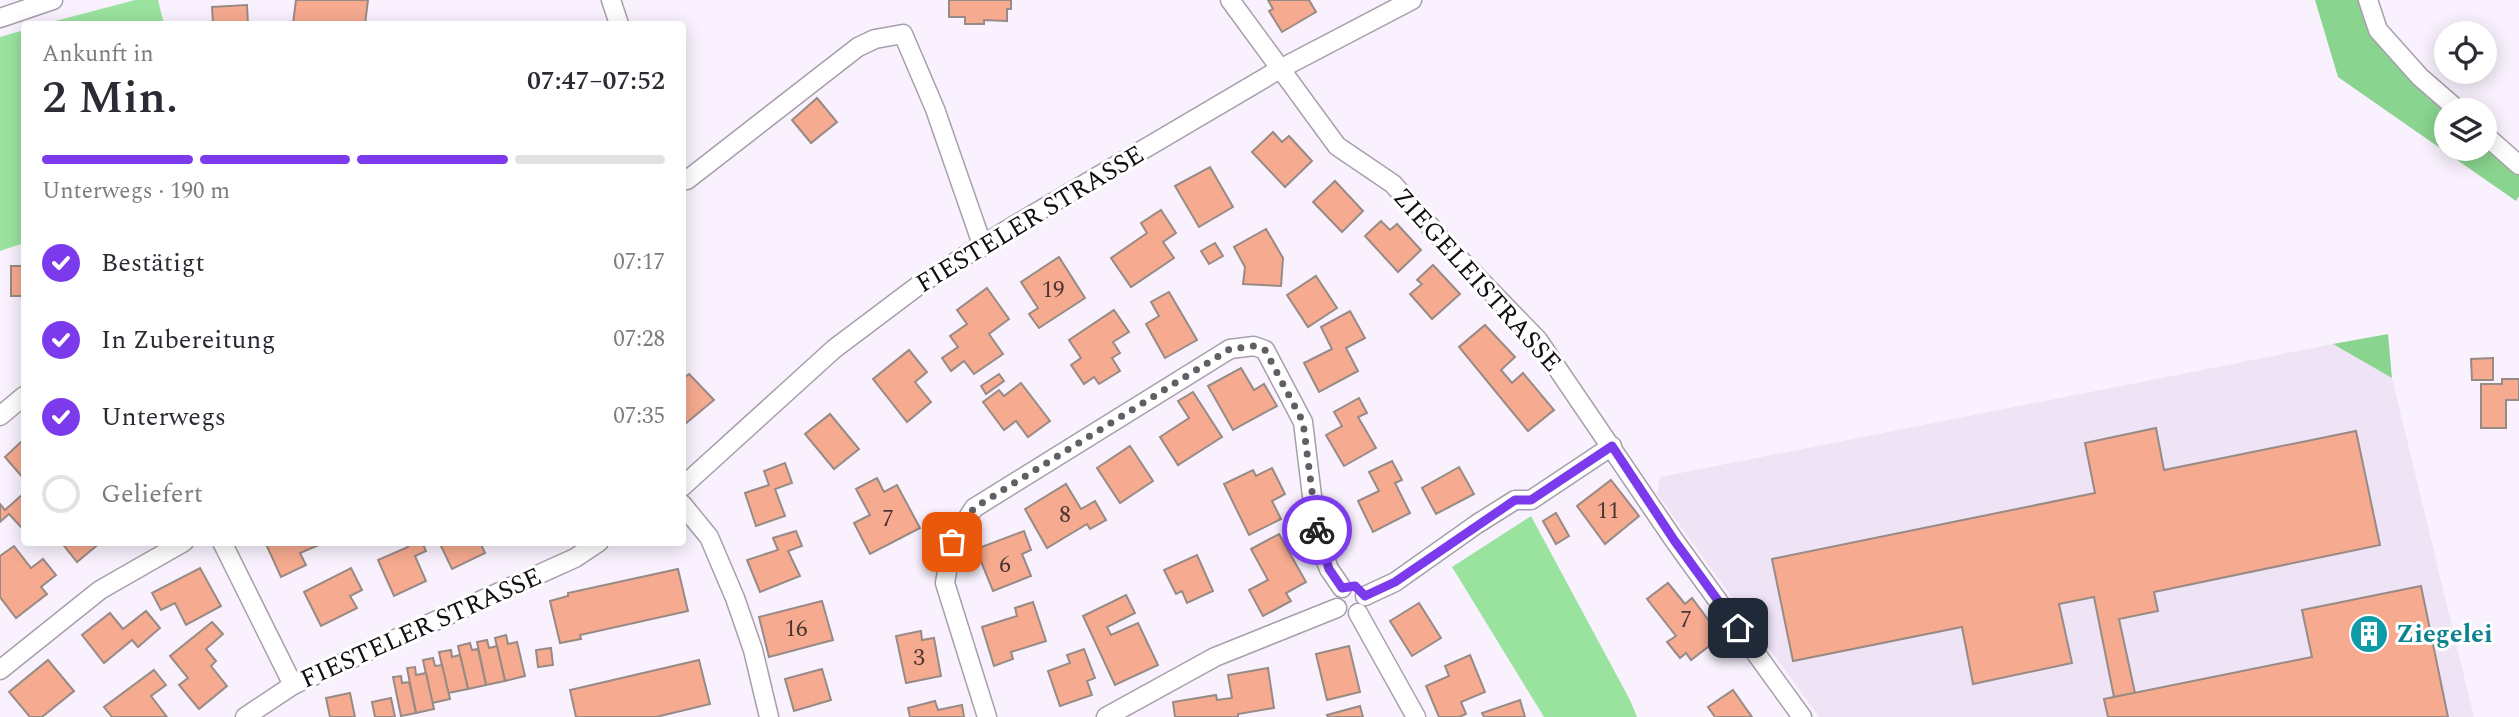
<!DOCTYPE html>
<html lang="de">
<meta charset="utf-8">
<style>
body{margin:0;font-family:Spectral,serif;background:#f7f7f7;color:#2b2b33;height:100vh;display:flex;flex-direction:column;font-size:26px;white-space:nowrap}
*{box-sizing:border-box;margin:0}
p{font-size:23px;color:#7c7c81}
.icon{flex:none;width:38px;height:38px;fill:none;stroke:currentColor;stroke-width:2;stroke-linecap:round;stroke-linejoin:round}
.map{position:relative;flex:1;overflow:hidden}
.sheet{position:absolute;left:21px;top:21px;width:665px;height:525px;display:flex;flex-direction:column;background:#fff;border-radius:7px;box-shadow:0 4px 18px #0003}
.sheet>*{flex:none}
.fabs{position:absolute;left:2434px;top:21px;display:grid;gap:14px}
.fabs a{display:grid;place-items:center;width:63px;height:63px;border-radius:50%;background:#fff;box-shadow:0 4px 18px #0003;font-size:35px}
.pin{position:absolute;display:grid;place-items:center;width:60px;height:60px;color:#fff;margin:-30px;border-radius:14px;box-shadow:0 4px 10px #0006}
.courier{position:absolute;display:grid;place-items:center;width:70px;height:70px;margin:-35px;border:5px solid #7c3aed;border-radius:50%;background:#fff;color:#222;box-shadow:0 2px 9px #0007}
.head em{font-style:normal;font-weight:600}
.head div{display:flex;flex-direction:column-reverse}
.head{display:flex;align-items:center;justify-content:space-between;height:119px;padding:0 21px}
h1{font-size:46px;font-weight:600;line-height:52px}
.bar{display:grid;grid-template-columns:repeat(4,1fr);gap:10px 7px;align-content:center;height:84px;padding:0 21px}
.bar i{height:9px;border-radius:5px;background:#e1e1e2}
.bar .on{background:#7c3aed}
.bar p{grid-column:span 4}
ol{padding:0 21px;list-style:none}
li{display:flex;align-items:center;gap:21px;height:77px}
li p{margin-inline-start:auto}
li .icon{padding:7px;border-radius:50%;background:#7c3aed;color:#fff;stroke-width:4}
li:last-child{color:#7c7c81}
li i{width:38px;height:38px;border:4px solid #e1e1e2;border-radius:50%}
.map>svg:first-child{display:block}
</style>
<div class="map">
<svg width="2519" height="717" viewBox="0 0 2519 717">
<rect width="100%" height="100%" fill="#f9f2fe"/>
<path fill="#efe3f6" d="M 2333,344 L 2392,378 L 2474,717 L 1819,717 L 1657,494 L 1660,477 Z"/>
<g fill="#9ae39f">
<path d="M 135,0 L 158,0 L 164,24 L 44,24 Z"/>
<path d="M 24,30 L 24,243 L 0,251 L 0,37 Z"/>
<path d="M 1531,516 L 1630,700 L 1637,717 L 1544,717 L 1452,567 Z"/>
</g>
<g fill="#89d48f">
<path d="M 2315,0 L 2368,0 L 2378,30 L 2446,110 L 2446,149 L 2485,149 L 2485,134 L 2519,165 L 2519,196 L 2516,201 L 2338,77 Z"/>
<path d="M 2388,334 L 2392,378 L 2333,344 Z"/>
</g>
<g fill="#f6aa90" stroke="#988a85" stroke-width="2">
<path d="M 296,0 L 368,0 L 365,24 L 293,24 Z"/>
<path d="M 949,0 L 1011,0 L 1011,9 L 1007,9 L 1007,21 L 984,20 L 984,24 L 965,24 L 965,17 L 949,17 Z"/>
<path d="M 1268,0 L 1309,0 L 1316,12 L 1282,32 L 1269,11 L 1273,9 Z"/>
<path d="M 247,5 L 248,24 L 213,24 L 212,7 Z"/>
<path d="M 817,98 L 837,122 L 811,143 L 792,120 Z"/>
<path d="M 1273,132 L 1282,142 L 1289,136 L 1312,161 L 1285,187 L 1252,152 Z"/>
<path d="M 1210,167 L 1233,207 L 1199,227 L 1175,186 Z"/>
<path d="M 1335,181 L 1363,211 L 1342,232 L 1313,202 Z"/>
<path d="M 1161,210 L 1176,233 L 1163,242 L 1174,258 L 1131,287 L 1111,258 L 1147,233 L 1141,223 Z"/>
<path d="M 1381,221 L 1390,230 L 1397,224 L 1421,250 L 1398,272 L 1365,236 Z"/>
<path d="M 1266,229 L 1283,258 L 1281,286 L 1243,284 L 1245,267 L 1234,247 Z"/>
<path d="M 1215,243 L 1223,256 L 1209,264 L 1201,251 Z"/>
<path d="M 1059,257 L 1085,298 L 1039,328 L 1029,314 L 1038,308 L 1021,282 Z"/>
<path d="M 1433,265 L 1460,294 L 1432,319 L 1410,294 L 1422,284 L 1417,280 Z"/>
<rect x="11" y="266" width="13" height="30"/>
<path d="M 1316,276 L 1337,308 L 1308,327 L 1287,295 Z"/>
<path d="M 987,288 L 1009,319 L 989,334 L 1003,354 L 974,374 L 964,361 L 951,371 L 942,358 L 958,347 L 950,336 L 967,324 L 957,310 Z"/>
<path d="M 1169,292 L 1197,340 L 1165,358 L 1146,324 L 1159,316 L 1151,302 Z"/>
<path d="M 1114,310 L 1129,332 L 1113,342 L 1120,353 L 1112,358 L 1120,371 L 1099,384 L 1094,377 L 1084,384 L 1071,365 L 1081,358 L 1069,340 Z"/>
<path d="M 1350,311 L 1365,338 L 1346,348 L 1358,371 L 1319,392 L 1304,363 L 1332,349 L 1321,327 Z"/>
<path d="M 1485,325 L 1515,357 L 1501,370 L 1512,383 L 1523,373 L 1554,410 L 1528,431 L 1459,347 Z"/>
<path d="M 909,350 L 927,372 L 915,382 L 931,402 L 907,422 L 873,379 Z"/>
<path d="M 2493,358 L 2493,380 L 2472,380 L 2471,359 Z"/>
<path d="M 1241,368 L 1254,390 L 1264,384 L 1277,406 L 1233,430 L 1208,386 Z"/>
<path d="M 689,374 L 714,400 L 685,424 L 682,420 L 682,379 Z"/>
<path d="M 999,374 L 1004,381 L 986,394 L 981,386 Z"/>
<path d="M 2502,379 L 2519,379 L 2519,400 L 2506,400 L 2506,428 L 2481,428 L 2481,384 L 2502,384 Z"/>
<path d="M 1021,383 L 1050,421 L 1028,437 L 1016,421 L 1004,430 L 983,402 L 999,390 L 1004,396 Z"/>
<path d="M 1193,392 L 1222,437 L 1178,465 L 1160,437 L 1189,418 L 1178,401 Z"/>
<path d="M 1359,398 L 1367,413 L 1358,417 L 1376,448 L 1344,466 L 1326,435 L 1342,426 L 1334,412 Z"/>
<path d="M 830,414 L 859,449 L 834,469 L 805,434 Z"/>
<path d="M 2156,428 L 2164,470 L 2356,431 L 2380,545 L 2154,592 L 2158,611 L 2119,619 L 2135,693 L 2114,697 L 2094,597 L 2059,604 L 2072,663 L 1973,684 L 1962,627 L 1793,661 L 1772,559 L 2095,493 L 2085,443 Z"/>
<path d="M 24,439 L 24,479 L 5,457 Z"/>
<path d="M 1130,446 L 1153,481 L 1120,503 L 1097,468 Z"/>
<path d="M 1392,461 L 1402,480 L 1395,483 L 1410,513 L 1373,532 L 1358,501 L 1379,491 L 1369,472 Z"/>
<path d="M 785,463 L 792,483 L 775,489 L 785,516 L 756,526 L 745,493 L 769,485 L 764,471 Z"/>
<path d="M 1459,467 L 1474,494 L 1436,514 L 1422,488 Z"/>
<path d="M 1272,468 L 1285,494 L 1272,501 L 1281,519 L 1249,535 L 1224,484 L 1253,470 L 1256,476 Z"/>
<path d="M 877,478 L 884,492 L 897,485 L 920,528 L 870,554 L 854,523 L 870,515 L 856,489 Z"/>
<path d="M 1611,480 L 1639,516 L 1605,544 L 1577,506 Z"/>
<path d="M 1066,484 L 1081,509 L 1095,501 L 1106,520 L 1090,529 L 1087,524 L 1047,548 L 1025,509 Z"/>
<path d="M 23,494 L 24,524 L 21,527 L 9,514 L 0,522 L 0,504 L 5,510 Z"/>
<path d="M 1556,513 L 1569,536 L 1556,544 L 1543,521 Z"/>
<path d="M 796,531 L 802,546 L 788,551 L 800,576 L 760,592 L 747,560 L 778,550 L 773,538 Z"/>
<path d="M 1024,531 L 1031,550 L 1022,554 L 1031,576 L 993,591 L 976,549 Z"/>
<path d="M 1279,534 L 1306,582 L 1286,593 L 1291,601 L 1263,616 L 1249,590 L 1268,580 L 1251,549 Z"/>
<path d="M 61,542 L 101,542 L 77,562 Z"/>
<path d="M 265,542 L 321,542 L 321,544 L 300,553 L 306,565 L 281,577 Z"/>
<path d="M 406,542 L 422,542 L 426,551 L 415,556 L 426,581 L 394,596 L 378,560 L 408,547 Z"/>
<path d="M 442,542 L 480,542 L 485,553 L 452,569 L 440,544 Z"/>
<path d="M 14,546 L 31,568 L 43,559 L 56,575 L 41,587 L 47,594 L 16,618 L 0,597 L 0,556 Z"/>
<path d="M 1197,555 L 1213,591 L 1187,603 L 1182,591 L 1176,594 L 1164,570 Z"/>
<path d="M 200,568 L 221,606 L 186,625 L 175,603 L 161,610 L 152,593 Z"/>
<path d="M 351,568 L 362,590 L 350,596 L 357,608 L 321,626 L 304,592 Z"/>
<path d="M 678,569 L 688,611 L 580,635 L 581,639 L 560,643 L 550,601 L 568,596 L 568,593 Z"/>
<path d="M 1668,583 L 1685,604 L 1692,598 L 1721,637 L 1691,660 L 1686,653 L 1680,658 L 1667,642 L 1676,636 L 1647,599 Z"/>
<path d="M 2421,586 L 2448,717 L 2108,717 L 2104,699 L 2312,657 L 2302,610 Z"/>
<path d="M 1126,595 L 1135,613 L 1107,627 L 1111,635 L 1138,623 L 1158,665 L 1115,685 L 1083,616 Z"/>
<path d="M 822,601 L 833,640 L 769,657 L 759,617 Z"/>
<path d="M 1033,602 L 1046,641 L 1011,652 L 1013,659 L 994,666 L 982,627 L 1017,616 L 1015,608 Z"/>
<path d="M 1419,603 L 1441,638 L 1412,656 L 1390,621 Z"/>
<path d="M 146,611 L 160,628 L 138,647 L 132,640 L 104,663 L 82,635 L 110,613 L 123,629 Z"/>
<path d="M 212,622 L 223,634 L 206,649 L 216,661 L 211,666 L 227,686 L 199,709 L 179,685 L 188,678 L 170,656 Z"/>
<path d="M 921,631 L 922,640 L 934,638 L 941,676 L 906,683 L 896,636 Z"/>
<path d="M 506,635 L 508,644 L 517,642 L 525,676 L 505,681 L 495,638 Z"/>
<path d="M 487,640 L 489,648 L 497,646 L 505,681 L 486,685 L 477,642 Z"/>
<path d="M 470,643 L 472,650 L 478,649 L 486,685 L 468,689 L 458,646 Z"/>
<path d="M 1349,646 L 1360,692 L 1327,700 L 1316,654 Z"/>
<path d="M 551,648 L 553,665 L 538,667 L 536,650 Z"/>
<path d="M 1084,649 L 1095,678 L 1087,681 L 1092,695 L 1060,706 L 1048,671 L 1070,663 L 1067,655 Z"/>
<path d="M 451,650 L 452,657 L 460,655 L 468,689 L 448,693 L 439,652 Z"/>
<path d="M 1470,655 L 1485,692 L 1461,702 L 1466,714 L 1459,717 L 1439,717 L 1426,686 L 1449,676 L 1445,666 Z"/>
<path d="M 433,658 L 435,666 L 442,665 L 450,699 L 432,703 L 423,660 Z"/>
<path d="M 48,660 L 74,691 L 42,717 L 30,717 L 9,692 Z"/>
<path d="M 699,660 L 710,704 L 656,717 L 576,717 L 570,690 Z"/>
<path d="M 415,667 L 416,675 L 426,673 L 434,709 L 416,713 L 407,668 Z"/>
<path d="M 1268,668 L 1274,708 L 1238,714 L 1238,717 L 1175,717 L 1173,702 L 1216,695 L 1217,700 L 1232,698 L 1228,675 Z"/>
<path d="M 822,669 L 831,700 L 794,711 L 785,679 Z"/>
<path d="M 154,670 L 166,685 L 151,696 L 167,717 L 112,717 L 104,707 Z"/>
<path d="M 401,676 L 402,683 L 409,682 L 416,713 L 401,716 L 393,677 Z"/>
<path d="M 1733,690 L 1752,717 L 1715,717 L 1708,707 Z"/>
<path d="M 350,693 L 355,717 L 330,717 L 326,698 Z"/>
<path d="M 391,698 L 395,717 L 375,717 L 372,702 Z"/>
<path d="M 1520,700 L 1525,717 L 1484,717 L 1482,713 Z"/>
<path d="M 935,701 L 938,710 L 962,705 L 964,717 L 910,717 L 908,708 Z"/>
<path d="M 1360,706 L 1363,717 L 1328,717 L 1327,715 Z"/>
</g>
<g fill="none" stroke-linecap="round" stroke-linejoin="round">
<defs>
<g id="street">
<path d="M 611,0 L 619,24"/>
<path d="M 1230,0 L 1337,146 L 1393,184 L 1450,249 L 1538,340 L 1674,540 L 1802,717"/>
<path d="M 2368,0 L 2378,30 L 2420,77 L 2458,110"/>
<path d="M 0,18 L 53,0"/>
<path d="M 2485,135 L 2519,165"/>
<path d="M 682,180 L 687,180 L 858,47 L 875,39 L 903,34 L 935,109 L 983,247"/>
<path d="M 0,416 L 24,396"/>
<path d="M 682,487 L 834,349 L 923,282 L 1015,225 L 1280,69 L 1412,0"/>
<path d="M 682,504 L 709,537 L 735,598 L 753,650 L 769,717"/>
<path d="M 222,542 L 293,685"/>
<path d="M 1365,596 L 1395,582 L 1477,524 L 1515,500 L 1531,500 L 1612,446"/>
<path d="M 1358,613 L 1416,717"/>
<path d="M 0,670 L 100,590 L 184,542"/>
<path d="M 245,717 L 293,685 L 575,558 L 599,542"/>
<path d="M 987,717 L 945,583 L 952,542 L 974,508 L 1230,349 L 1254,346 L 1265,350 L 1303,422 L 1315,521 L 1321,548 L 1329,569 L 1342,588"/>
<path d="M 1106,717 L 1215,657 L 1337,608"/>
</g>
</defs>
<use href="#street" stroke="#a79fab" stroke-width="21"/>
<use href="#street" stroke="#fff" stroke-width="18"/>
</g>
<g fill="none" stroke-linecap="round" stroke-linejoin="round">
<path stroke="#625e65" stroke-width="7" stroke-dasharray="0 12.6" d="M 952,542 L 974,508 L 1230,349 L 1254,346 L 1265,350 L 1303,422 L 1317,530"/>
<path stroke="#7c3aed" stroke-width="9" d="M 1317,530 L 1329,569 L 1342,588 L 1355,586 L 1365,596 L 1395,582 L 1515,500 L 1531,500 L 1612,446 L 1674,540 L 1738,628"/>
</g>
<defs>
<symbol id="building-disc" viewBox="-11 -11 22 22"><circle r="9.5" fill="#0f9aa8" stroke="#fff"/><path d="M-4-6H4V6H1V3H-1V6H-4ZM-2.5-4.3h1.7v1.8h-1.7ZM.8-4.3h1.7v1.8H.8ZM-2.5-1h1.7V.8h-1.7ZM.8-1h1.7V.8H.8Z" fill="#fff"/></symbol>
</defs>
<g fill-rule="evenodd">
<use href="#building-disc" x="2347" y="612" width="44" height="44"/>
</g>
<g text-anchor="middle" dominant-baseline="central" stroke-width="6" stroke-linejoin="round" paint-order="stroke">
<g font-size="23" fill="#4a3532">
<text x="1053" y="290">19</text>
<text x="1608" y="511">11</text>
<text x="1065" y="515">8</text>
<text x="888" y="519">7</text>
<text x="1005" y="565">6</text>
<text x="1686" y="620">7</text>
<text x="796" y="629">16</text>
<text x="919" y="658">3</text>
</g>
<g font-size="26" fill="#100e12" stroke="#fff">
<text transform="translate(1030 219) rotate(-31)">FIESTELER STRASSE</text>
<text transform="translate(1477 280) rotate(48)">ZIEGELEISTRASSE</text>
<text transform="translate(421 628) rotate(-24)">FIESTELER STRASSE</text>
</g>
<g font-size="26" font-weight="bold" fill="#0d838f" stroke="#fff" text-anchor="start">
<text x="2396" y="634">Ziegelei</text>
</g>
</g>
</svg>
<div class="fabs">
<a><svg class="icon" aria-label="locate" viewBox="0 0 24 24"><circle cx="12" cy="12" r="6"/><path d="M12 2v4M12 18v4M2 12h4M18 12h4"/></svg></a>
<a><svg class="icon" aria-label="layers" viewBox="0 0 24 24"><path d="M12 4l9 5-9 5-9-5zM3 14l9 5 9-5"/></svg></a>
</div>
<div class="pin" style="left:952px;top:542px;background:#ea580c"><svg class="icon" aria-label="bag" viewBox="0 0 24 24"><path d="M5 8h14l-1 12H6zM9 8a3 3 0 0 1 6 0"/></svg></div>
<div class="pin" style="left:1738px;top:628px;background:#1f2937"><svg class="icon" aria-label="home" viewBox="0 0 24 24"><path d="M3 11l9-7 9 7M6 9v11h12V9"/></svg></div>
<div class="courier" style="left:1317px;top:530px"><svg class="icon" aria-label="bike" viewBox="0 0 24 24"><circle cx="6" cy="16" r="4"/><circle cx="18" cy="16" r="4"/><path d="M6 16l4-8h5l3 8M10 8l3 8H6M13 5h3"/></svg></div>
<section class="sheet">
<div class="head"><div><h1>2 Min.</h1><p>Ankunft in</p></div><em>07:47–07:52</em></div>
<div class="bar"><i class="on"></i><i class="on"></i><i class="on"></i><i></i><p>Unterwegs · 190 m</p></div>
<ol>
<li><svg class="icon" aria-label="check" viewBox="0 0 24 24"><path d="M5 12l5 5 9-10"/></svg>Bestätigt<p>07:17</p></li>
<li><svg class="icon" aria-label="check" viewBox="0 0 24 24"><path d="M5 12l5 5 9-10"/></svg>In Zubereitung<p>07:28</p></li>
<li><svg class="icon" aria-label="check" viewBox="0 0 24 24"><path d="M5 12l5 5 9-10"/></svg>Unterwegs<p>07:35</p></li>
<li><i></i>Geliefert</li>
</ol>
</section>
</div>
